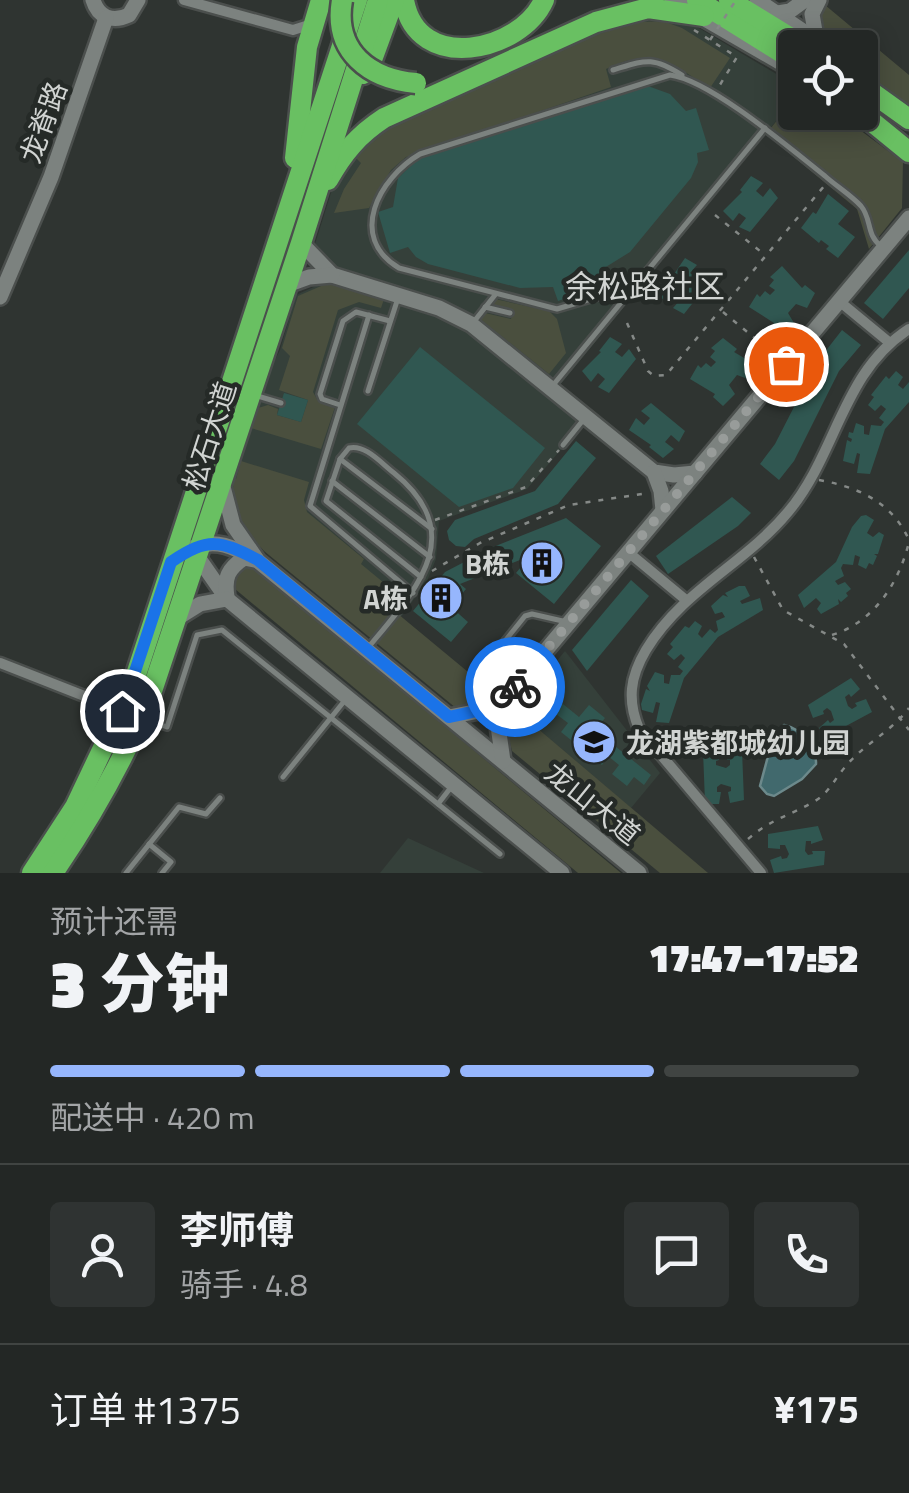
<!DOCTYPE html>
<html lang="zh">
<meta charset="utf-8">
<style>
body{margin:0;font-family:"Titillium Web","Noto Sans SC",sans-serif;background:#2f3332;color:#f1f3f6;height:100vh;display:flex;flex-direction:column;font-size:38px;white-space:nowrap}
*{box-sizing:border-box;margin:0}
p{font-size:32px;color:#a3a5a7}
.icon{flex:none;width:55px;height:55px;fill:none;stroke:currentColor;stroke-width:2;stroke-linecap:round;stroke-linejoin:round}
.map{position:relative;height:873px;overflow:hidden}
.drawer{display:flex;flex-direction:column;background:#232725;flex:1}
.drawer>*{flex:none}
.buttons{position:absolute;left:778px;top:30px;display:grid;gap:20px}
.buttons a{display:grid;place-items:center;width:100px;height:100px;border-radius:10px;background:#232725;box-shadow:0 5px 25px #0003,0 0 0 2px #404442;font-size:50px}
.pin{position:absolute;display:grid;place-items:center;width:85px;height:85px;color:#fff;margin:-42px;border:5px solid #fff;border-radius:50%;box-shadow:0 2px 10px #0007}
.courier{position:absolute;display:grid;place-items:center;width:100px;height:100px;margin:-50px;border:8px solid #1a73e8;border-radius:50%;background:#fff;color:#222;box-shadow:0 2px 12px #0007}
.summary em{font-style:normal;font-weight:800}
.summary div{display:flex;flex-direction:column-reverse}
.summary{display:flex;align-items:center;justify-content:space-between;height:170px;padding:0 50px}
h1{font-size:65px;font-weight:800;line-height:75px}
.bar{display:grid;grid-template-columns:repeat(4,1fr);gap:15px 10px;align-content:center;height:120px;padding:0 50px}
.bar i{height:12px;border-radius:8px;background:#404442}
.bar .on{background:#96b6fd}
.bar p{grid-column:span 4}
.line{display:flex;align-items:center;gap:25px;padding:0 50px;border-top:2px solid #404442}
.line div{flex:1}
.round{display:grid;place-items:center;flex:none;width:105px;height:105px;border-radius:10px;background:#2f3332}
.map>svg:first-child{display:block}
</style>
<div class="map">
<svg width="909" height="873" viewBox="0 0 909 873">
<rect width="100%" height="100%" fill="#2f3431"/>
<g fill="#35403a">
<path d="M 643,17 L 687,21 L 795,85 L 795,98 L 560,385 L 476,318 L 458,308 L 336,269 L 315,244 L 335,180 L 351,156 L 389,123 L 596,30 Z"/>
<path d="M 327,281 L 453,321 L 583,424 L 527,489 L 439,521 L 436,559 L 427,581 L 401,617 L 233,478 L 262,386 L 280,350 L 296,295 Z"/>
<path d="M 565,651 L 660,773 L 631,808 L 516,710 Z"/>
<path d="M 408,838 L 484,873 L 380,873 Z"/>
</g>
<g fill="#4a4f3e">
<path d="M 825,5 L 909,75 L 909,111 L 860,67 L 860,48 L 840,47 C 826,35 815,23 825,5 Z"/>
<path d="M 663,21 L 682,28 L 730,58 L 710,88 C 671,63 653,46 606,69 L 611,87 L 406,157 L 391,170 L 369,208 L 334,213 L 344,189 L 361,163 L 354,156 L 391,126 L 598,34 L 641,22 Z"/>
<path d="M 795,98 L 795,112 L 837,113 L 903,162 L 902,208 L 869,249 L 857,209 L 766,134 Z"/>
<path d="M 328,283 L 384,299 L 381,308 L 359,302 L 338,310 L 313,392 L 318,401 L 335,407 L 321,449 L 251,428 L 258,408 L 268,405 L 278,409 L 277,415 L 301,422 L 308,400 L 279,390 L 290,356 L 282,348 L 298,296 Z"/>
<path d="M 495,299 L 549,311 L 557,319 L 566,353 L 549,374 L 480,319 L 485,313 L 511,319 L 513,310 L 490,305 Z"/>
<path d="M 241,461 L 309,482 L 304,500 L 307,512 L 364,559 L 361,564 L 395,592 L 386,604 L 497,696 L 483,703 L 456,708 L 264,551 C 243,530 232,508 233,478 L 236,479 Z"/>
<path d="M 242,566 L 254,567 L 621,873 L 578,873 L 235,589 L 232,578 Z"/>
<path d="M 516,710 L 708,873 L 660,873 L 512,751 L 509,738 Z"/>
</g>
<path fill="#41696d" stroke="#6c898b" stroke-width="2.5" d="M 784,725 C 801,729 817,746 816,764 L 802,779 L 774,796 L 767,794 L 760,786 L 774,734 Z"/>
<g fill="#305751">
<path d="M 645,85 L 670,94 L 686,111 L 696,108 L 709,150 L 697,153 L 698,162 L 691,178 L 630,252 L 601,270 L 606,284 L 558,301 L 553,287 L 520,288 L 428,264 L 416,257 L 408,247 L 390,253 L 378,212 L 393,207 L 398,178 L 418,159 Z"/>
<path d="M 751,176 L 763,183 L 756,191 L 763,197 L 770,188 L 778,198 L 750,232 L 739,227 L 746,218 L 739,213 L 733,221 L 723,211 L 742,192 L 740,190 Z"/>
<path d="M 828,194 L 849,211 L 838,224 L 855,237 L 838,258 L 826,249 L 829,246 L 821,240 L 819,243 L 801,228 L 813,212 L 816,214 Z"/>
<path d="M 909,250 L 909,288 L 883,319 L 864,303 Z"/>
<path d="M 685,258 L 697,265 L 690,273 L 697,278 L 704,270 L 711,280 L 684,314 L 673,308 L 680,300 L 673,294 L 666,303 L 657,292 L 668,278 L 670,280 Z"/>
<path d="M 782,266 L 802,288 L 805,285 L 815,293 L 807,308 L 796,304 L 788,313 L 794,323 L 782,334 L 772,326 L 774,323 L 749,307 L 757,294 L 760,297 L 765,291 L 770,295 L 775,290 L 769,286 L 774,280 L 770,277 Z"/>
<path d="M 842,330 L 861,345 L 839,371 L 794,461 L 779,480 L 760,464 L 775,444 L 817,362 Z"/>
<path d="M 610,337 L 622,344 L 615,352 L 622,357 L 629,349 L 636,359 L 609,393 L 598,387 L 605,379 L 598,373 L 591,382 L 582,371 L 601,352 L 599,351 Z"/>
<path d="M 723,338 L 737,349 L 734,352 L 756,365 L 748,379 L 737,375 L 729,385 L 735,394 L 723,406 L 713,397 L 715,394 L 690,379 L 698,365 L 701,368 L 706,363 L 711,367 L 716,362 L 710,357 L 715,351 L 711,348 Z"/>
<path d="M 420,347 L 545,448 L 513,488 L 459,507 L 357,424 Z"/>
<path d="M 896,371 L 903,377 L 898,385 L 903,389 L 909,382 L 909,402 L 885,429 L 870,474 L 857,473 L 860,454 L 857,453 L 854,464 L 843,461 L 847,440 L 851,442 L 852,439 L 848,437 L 849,432 L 853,433 L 856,423 L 864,426 L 864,434 L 869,435 L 871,425 L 881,426 L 884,422 L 879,418 L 886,409 L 881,405 L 875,411 L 868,405 L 874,397 L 871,395 L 886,376 L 889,379 Z"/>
<path d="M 284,393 L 308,400 L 301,422 L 277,415 Z"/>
<path d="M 651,403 L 685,431 L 679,442 L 671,435 L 665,442 L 674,449 L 663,458 L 649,447 L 651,445 L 629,430 L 636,418 L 644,425 L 650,418 L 641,411 Z"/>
<path d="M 576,441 L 596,458 L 558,504 L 474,539 L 465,547 L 456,546 L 449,540 L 447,531 L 455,520 L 535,491 Z"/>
<path d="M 732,497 L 751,513 L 738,526 L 668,574 L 656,556 Z"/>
<path d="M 866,515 L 874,520 L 867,533 L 873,537 L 879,532 L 884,535 L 878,554 L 874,554 L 877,556 L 873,565 L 869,563 L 866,569 L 858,565 L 860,557 L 855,555 L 853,565 L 843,564 L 841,568 L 844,576 L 835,581 L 838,585 L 845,582 L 851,589 L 846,593 L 848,596 L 841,602 L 838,599 L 839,604 L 821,614 L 817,609 L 821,603 L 816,598 L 804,608 L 798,595 L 836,562 L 852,527 L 861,516 Z"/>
<path d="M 566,518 L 601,546 L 554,604 L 516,573 L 530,556 L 460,584 L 466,589 L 451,607 L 468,622 L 451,642 L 413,611 L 445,572 L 493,547 Z"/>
<path d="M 631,580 L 649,596 L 587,671 L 572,650 Z"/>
<path d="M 739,586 L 745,586 L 750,596 L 740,601 L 742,604 L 760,598 L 763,610 L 718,637 L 684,678 L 669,723 L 656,722 L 660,703 L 656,702 L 653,713 L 642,710 L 641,704 L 646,689 L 650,691 L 647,686 L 655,672 L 664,675 L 664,683 L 669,684 L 671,675 L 680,675 L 683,671 L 678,667 L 685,658 L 681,654 L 674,660 L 667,654 L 673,647 L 670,644 L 685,626 L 689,628 L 695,621 L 702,626 L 698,634 L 702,638 L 710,629 L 715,633 L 718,630 L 716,621 L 725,617 L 722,612 L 715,614 L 711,606 L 723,595 L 728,597 L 725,593 Z"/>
<path d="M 851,678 L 860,689 L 851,697 L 849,694 L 845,697 L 848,706 L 852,709 L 857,706 L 855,703 L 866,699 L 872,712 L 833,733 L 828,739 L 819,728 L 828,720 L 830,723 L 834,720 L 831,711 L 827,708 L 823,711 L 824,714 L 813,718 L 808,705 Z"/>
<path d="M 542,687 L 579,717 L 589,705 L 605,718 L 595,730 L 651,775 L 644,785 L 634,777 L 627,786 L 612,774 L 619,765 L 608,756 L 602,765 L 587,753 L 594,744 L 583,735 L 576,744 L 561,732 L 568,723 L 556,714 L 550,721 L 535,709 L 541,701 L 534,696 Z"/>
<path d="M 728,748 L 742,750 L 744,800 L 730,803 L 728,792 L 731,791 L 731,787 L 721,784 L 717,787 L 717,792 L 721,792 L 719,804 L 709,804 L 705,802 L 703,751 L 717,749 L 719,760 L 716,761 L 716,765 L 726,768 L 730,765 L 730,760 L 727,760 Z"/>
<path d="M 818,826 L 823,840 L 811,844 L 811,841 L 806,841 L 805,851 L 808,855 L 813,854 L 812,851 L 825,851 L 824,865 L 774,873 L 770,860 L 781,856 L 782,859 L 787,858 L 789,854 L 785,845 L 780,845 L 780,849 L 768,848 L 768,834 Z"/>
</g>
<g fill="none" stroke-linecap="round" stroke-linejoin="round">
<defs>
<g id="lane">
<path d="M 613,70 C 646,60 652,56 682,75"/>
<path d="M 635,286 L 557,309 L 399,268 C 347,237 379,178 420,154 L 670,75 C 710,80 791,149 825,176 C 836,186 851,195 861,206 C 872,219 866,235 881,246"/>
<path d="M 485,307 L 510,313"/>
<path d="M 369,315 L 310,506 L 413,593"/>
<path d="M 472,324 L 495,295"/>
<path d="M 554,384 L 765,128"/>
<path d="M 368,391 L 398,298"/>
<path d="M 254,395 L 281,403"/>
<path d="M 340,405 L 322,399 L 320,394 L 343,321 L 356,312 L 390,321"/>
<path d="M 563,445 L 584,419"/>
<path d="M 340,459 L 432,529"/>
<path d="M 332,481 L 430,557"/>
<path d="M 367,649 C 414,592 471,535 394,473 C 381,463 365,444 349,448 L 340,459 L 326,501 L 421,577"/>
<path d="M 488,662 L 525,616 L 532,614 L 567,622"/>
<path d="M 146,720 L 167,727 L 197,635 L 222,630 L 500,854"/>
<path d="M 283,777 L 346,699"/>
<path d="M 438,804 L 452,786"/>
<path d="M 149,844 L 171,862 L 162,873"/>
<path d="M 126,873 L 179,807 L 206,814 L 220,798"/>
</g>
<g id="street">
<path d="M 184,0 L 293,30 L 312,24"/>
<path d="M 839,301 L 890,343"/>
<path d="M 628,552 L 686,600"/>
<path d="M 0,663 L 120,710"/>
<path d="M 761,873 L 639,729 C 627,700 630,677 646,650 C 683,589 745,564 788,512 C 837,454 842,372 909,329"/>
</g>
<g id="secondary">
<path d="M 93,0 C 98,17 112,23 129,15 L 138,0"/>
<path d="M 672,0 L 795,71"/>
<path d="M 757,0 L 828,48"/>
<path d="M 778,13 L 790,11 L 805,0"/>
<path d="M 816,37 L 812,14 L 819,0"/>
<path d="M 301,243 L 332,275 L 439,308 L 471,324 L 654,472 L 674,475 L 695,473"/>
<path d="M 287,285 L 309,277 L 332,275"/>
<path d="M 0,297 L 51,177 L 106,18"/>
<path d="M 654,472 L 661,491 L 663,510"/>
<path d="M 222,483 L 233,525 L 258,561 L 639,873"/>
<path d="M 192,548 C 216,538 234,547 254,559"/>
<path d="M 195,553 L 227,599"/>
<path d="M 227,597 C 224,577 228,569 244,558 L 254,560"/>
<path d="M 176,619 L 200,604 L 227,599 L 562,873"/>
<path d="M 449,717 L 479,711 L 505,699 L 909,218"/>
<path d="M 503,761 L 498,726 L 505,699"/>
</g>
<g id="highway">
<path d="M 404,0 C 417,75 521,52 544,0"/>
<path d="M 697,0 L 795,61"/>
<path d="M 729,0 L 807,48"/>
<path d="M 363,74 L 373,57 L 394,0"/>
<path d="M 860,84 L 909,119"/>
<path d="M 860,112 L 909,152"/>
<path d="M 295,158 L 307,47 L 321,0"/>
<path d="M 328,180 C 343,153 358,135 384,118 L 596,22 L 648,8 L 704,16"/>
<path d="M 32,873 L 75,807 L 132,687 L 357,0"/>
<path d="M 53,873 C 91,818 121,764 148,703 L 301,243 L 378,0"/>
</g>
</defs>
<use href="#lane" stroke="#4b4f4d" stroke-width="10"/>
<use href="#street" stroke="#4b4f4d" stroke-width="15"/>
<use href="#secondary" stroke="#4b4f4d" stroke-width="20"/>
<use href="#highway" stroke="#4b4f4d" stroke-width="25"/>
<g stroke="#858987" stroke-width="2.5" stroke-dasharray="5 8" stroke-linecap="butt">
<path d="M 694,30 L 737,57 L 718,88"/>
<path d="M 715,215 L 765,255"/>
<path d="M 723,312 L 779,358"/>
<path d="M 627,323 L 648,371 L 654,376 L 666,375 L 825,185"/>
<path d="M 819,480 C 858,487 892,502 909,540"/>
<path d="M 435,520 L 526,487 L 559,450"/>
<path d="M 754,557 L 783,610 L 844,644 L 909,730"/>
<path d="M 432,571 L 480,543 L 569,505 L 648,493"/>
<path d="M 832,635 C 874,622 899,583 909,542"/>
<path d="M 748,839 C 772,818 790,816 815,801 C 829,793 835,778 846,766 C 864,744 891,732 909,708"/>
</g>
<use href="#lane" stroke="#7c827f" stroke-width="5"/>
<use href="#street" stroke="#7c827f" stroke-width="10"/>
<use href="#secondary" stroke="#7c827f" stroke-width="15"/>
<use href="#highway" stroke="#69c062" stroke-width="20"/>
<defs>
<path id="highway-bridge" d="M 342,0 C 333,52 370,79 416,83"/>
</defs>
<use href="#highway-bridge" stroke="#4b4f4d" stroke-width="25" stroke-linecap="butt"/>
<path stroke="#858987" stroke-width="2.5" stroke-dasharray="5 8" stroke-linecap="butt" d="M 710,40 L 736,0"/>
<use href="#highway-bridge" stroke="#69c062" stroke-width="20"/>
</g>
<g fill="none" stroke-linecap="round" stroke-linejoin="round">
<path stroke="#989c9a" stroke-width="10" stroke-dasharray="0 18" d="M 515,687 L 786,364"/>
<path stroke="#1a73e8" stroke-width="12" d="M 122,711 L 171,562 C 208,537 220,540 258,560 L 449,717 C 475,712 498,708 515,687"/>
</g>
<defs>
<symbol id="building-disc" viewBox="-11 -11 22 22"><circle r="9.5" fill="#96b6fd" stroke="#252a27"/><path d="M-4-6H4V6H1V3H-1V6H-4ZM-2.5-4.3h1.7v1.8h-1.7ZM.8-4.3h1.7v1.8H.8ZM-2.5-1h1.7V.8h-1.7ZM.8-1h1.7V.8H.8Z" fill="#111"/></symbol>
<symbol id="school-disc" viewBox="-11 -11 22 22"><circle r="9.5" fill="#96b6fd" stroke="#252a27"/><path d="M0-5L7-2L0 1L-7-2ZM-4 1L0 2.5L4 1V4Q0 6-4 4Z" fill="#111"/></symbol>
</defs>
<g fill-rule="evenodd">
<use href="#building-disc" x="517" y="538" width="50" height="50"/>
<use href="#building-disc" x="416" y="573" width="50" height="50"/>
<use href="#school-disc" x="569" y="717" width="50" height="50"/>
</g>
<g text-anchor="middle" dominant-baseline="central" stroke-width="9" stroke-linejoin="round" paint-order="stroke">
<g font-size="28" fill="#d1d4d2" stroke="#252a27">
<text transform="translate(43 122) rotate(-70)">龙脊路</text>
<text transform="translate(209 436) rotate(-72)">松石大道</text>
<text transform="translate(593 803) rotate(39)">龙山大道</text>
</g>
<g font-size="28" font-weight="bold" fill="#d1d4d2" stroke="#252a27" text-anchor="end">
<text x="510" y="563">B栋</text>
<text x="408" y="598">A栋</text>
<text x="626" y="742" text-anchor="start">龙湖紫都城幼儿园</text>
</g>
<g font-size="32" fill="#d1d4d2" stroke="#252a27">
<text x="645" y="286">余松路社区</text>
</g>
</g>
</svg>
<div class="buttons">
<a><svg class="icon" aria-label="locate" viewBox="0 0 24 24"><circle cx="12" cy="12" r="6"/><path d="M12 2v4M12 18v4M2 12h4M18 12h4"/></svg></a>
</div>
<div class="pin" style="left:786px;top:364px;background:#ea580c"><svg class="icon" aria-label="bag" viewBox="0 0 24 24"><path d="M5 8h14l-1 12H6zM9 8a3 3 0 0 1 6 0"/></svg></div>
<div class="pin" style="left:122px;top:711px;background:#1f2937"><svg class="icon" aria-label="home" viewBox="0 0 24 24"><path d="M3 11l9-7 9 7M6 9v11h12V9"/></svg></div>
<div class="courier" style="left:515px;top:687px"><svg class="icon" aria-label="bike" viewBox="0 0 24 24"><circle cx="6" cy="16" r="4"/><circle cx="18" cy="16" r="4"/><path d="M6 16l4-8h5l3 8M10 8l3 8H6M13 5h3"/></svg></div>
</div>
<section class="drawer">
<div class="summary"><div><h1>3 分钟</h1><p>预计还需</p></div><em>17:47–17:52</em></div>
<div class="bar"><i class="on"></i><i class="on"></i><i class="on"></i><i></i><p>配送中 · 420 m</p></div>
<div class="line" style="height:180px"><a class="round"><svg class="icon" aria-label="person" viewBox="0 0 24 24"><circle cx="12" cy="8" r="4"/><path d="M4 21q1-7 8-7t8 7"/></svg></a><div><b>李师傅</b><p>骑手 · 4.8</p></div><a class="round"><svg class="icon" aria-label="chat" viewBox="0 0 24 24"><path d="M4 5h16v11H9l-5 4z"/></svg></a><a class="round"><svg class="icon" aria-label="phone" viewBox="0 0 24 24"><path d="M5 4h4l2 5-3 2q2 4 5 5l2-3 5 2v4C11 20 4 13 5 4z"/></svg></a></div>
<div class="line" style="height:130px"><div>订单 #1375</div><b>¥175</b></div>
</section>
